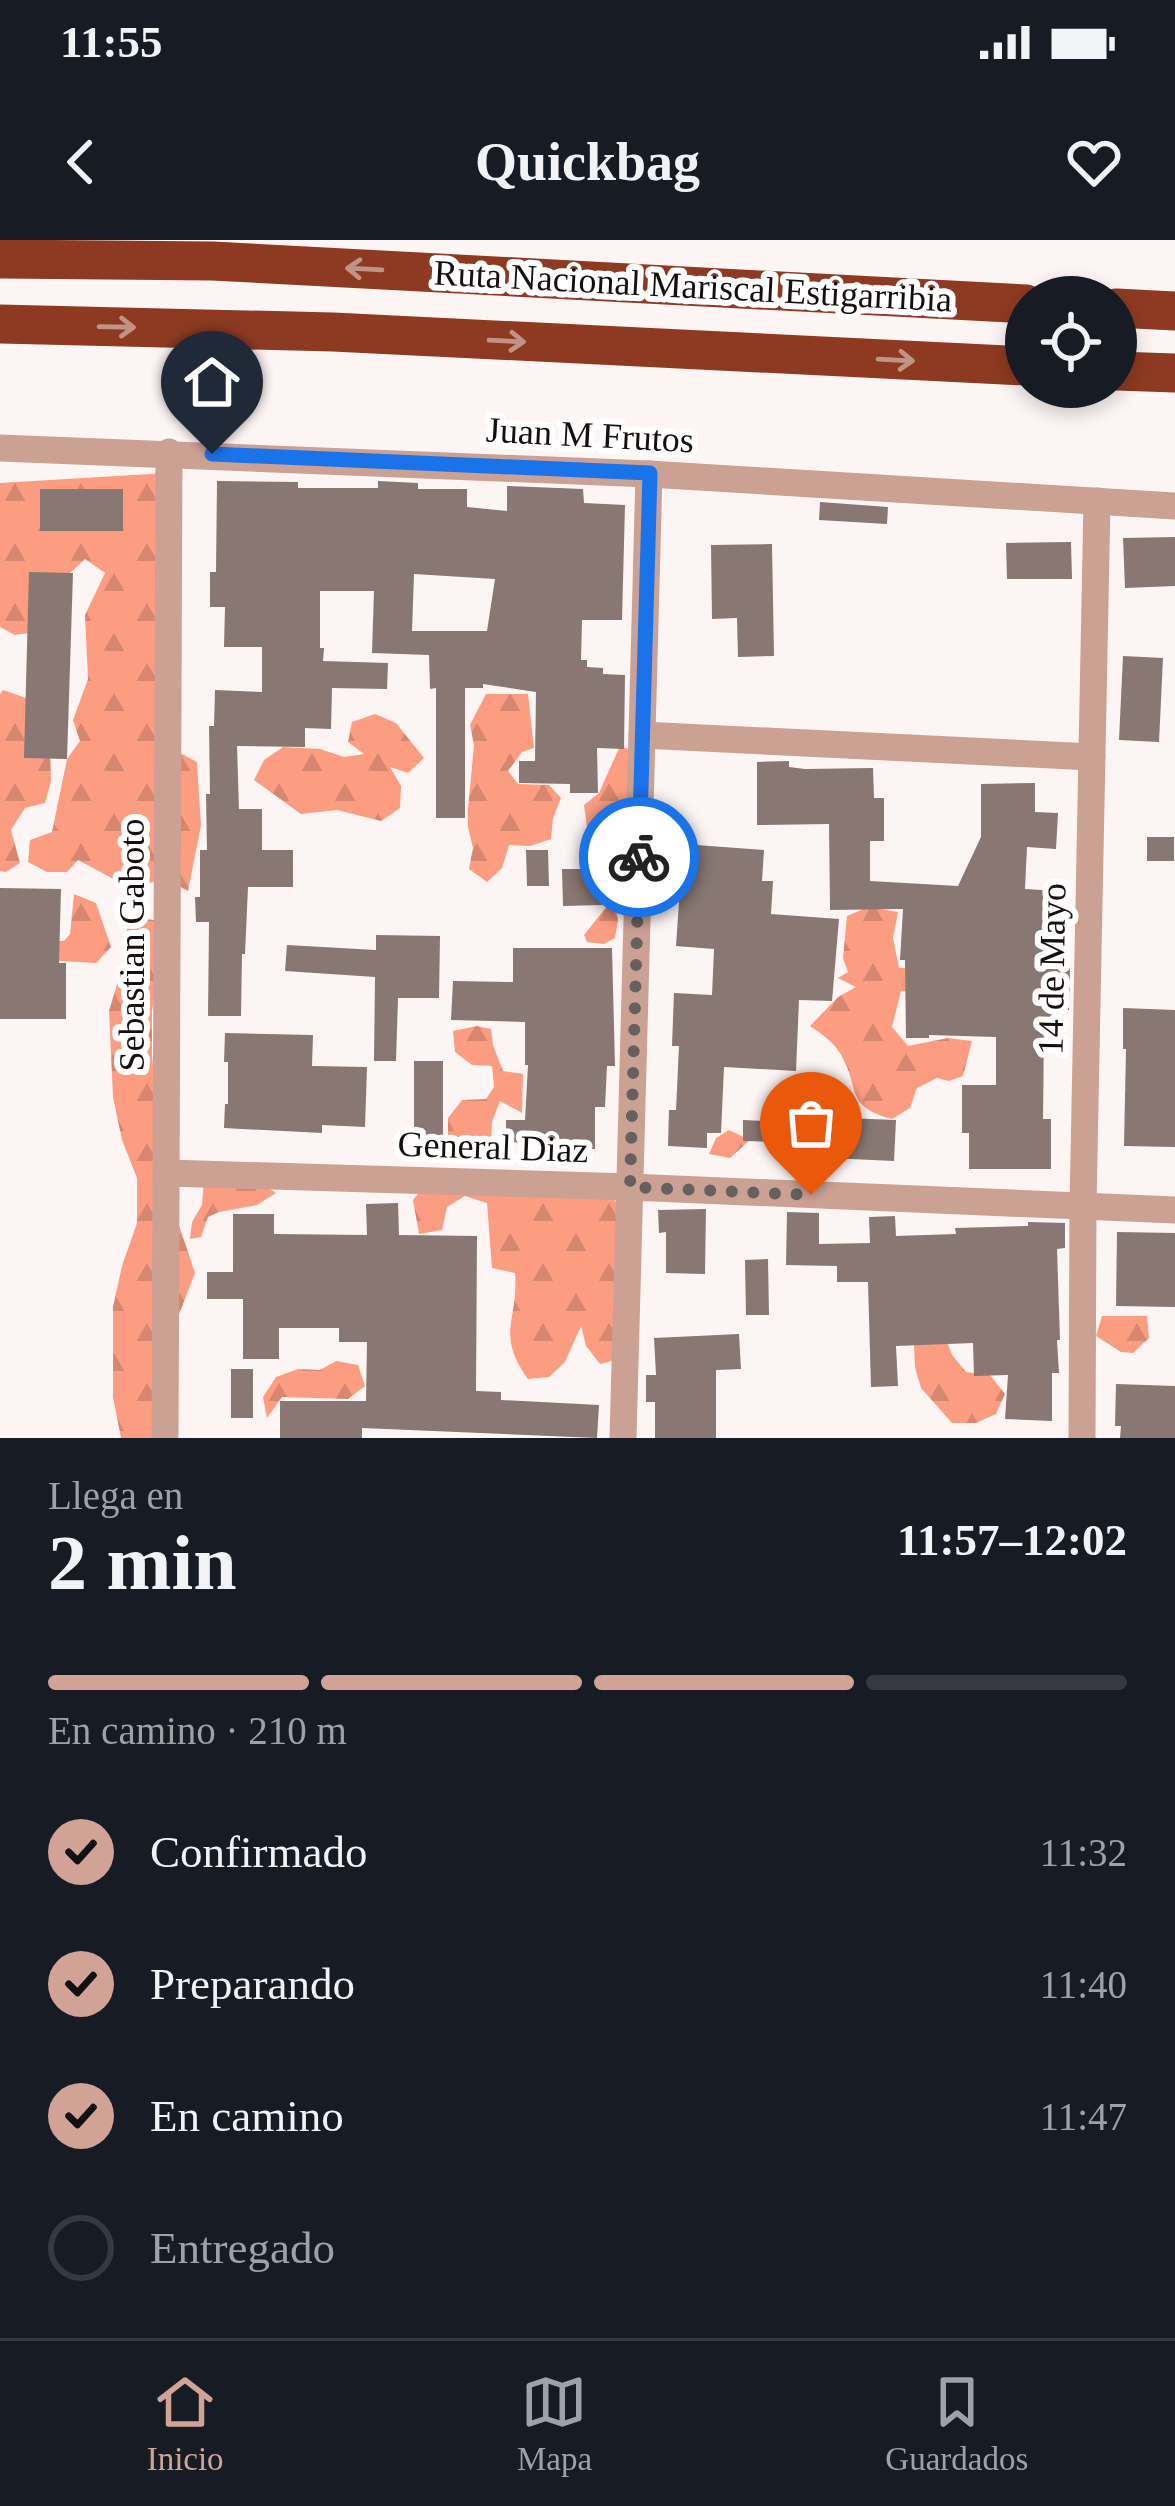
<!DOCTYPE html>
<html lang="es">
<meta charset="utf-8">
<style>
body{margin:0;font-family:Georgia,serif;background:#242831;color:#f1f3f6;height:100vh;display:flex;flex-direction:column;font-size:45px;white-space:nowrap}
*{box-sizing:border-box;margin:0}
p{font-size:39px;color:#9ea1a6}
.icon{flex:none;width:66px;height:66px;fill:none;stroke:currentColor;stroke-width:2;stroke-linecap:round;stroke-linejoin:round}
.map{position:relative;height:1198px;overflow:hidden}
.sheet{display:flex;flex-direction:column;background:#171b24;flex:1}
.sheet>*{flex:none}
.tools{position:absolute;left:1005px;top:36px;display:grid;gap:24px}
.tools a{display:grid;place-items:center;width:132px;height:132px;border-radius:50%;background:#171b24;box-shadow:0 6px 18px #0003;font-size:60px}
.pin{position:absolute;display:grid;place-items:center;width:102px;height:102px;color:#fff;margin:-123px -51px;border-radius:50% 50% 50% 0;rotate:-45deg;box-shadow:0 0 12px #0007}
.pin .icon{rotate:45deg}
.courier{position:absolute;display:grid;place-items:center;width:120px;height:120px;margin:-60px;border:9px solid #1a73e8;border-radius:50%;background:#fff;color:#222;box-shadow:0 3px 15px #0007}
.summary em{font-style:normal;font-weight:700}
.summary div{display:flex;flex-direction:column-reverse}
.summary{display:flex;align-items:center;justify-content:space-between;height:204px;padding:0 48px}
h1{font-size:78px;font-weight:700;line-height:90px}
.bar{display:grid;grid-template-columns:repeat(4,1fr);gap:18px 12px;align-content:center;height:144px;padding:0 48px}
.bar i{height:15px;border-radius:9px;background:#363941}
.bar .on{background:#d1a397}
.bar p{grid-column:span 4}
ol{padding:0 48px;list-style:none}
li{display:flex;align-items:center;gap:36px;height:132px}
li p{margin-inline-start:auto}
li .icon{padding:12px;border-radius:50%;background:#d1a397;color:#111;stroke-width:4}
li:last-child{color:#9ea1a6}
li i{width:66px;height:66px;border:6px solid #363941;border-radius:50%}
.status{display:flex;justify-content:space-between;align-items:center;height:84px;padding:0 60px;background:#171b24;direction:ltr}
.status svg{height:33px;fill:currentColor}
header{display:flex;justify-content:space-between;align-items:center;height:156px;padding:0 48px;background:#171b24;font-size:54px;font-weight:700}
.tab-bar{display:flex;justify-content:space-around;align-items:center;height:168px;border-top:3px solid #363941;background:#171b24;font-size:33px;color:#9ea1a6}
.tab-bar a{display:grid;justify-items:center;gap:6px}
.tab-bar .on{color:#d1a397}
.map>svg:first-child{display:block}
</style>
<div class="status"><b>11:55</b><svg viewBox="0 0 49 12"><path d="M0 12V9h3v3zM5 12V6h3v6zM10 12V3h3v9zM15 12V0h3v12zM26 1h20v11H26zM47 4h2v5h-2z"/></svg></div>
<header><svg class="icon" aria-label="back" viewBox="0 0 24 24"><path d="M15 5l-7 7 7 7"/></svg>Quickbag<svg class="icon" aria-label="heart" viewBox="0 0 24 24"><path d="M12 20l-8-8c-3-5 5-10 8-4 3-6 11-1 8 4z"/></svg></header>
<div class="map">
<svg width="1175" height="1198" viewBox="0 0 1175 1198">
<defs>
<pattern id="forest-firs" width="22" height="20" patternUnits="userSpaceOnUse" patternTransform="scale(3)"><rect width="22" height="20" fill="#fc9d82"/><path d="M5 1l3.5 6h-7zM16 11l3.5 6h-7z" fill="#d7866f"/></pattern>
</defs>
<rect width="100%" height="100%" fill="#fdf5f3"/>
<g fill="url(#forest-firs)">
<path d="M 167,233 L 167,506 L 197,522 L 201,585 L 188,651 L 162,637 L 139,649 L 119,642 L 78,620 L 67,632 L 47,632 L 28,622 L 30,600 L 52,592 L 67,519 L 80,501 L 73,480 L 88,439 L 85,375 L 105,333 L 85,319 L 53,349 L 36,392 L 15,395 L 0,387 L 0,243 Z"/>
<path d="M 3,450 L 29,459 L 49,474 L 51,541 L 45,563 L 25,568 L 11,590 L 20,623 L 6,632 L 0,631 L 0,454 Z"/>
<path d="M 486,454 L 528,454 L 534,508 L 522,512 L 508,531 L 518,544 L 549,545 L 561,558 L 553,578 L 551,599 L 530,606 L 509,605 L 502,628 L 487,642 L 469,629 L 473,608 L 468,587 L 468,569 L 474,505 L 470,485 Z"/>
<path d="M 375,474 L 396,483 L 424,518 L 408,533 L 390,527 L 401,546 L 400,568 L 381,581 L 337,570 L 301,574 L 254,540 L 264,520 L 283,507 L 320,509 L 344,517 L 364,514 L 348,502 L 352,482 Z"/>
<path d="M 620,506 L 637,512 L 626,609 L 604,601 L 587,587 L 584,565 L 599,553 Z"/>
<path d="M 74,654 L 96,663 L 111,707 L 96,723 L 26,719 L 38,701 L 64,701 L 70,694 Z"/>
<path d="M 607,666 L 616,668 L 618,680 L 615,698 L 604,704 L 587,702 L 584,695 Z"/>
<path d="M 868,667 L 898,672 L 893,698 L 899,728 L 967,728 L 966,755 L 901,751 L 892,787 L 908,806 L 948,798 L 972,801 L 963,836 L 949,841 L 937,838 L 917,848 L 910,868 L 892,879 C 843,866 861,847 840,813 C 832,801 822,794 810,786 L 838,757 L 856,747 L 838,738 L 848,732 L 843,718 L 847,676 Z"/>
<path d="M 129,676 L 159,681 L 159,726 L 152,771 L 152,818 L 167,906 L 167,949 L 195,1033 L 163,1116 L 156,1198 L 121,1198 L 113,1157 L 113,1067 L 122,1026 L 137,983 L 137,938 L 122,900 L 113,857 L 109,771 L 122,728 Z"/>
<path d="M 477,786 L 491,789 L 493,805 L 503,831 L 523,834 L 522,873 L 500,861 L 492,882 L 491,903 L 448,900 L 448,878 L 462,860 L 486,859 L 494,847 L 492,826 L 472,825 L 455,812 L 453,791 Z"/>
<path d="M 729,890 L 750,900 L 730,918 L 709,914 L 716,898 Z"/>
<path d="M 204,939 L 257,940 L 276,953 L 257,965 L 219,972 L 208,977 L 201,997 L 190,999 L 192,982 L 202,965 Z"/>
<path d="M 427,943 L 610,954 L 621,969 L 623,1118 L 600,1124 L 586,1106 L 581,1086 L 565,1122 L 549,1137 L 528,1139 C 495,1093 519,1080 515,1033 L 492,1028 L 487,963 L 465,956 L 447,967 L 442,990 L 419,994 L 413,960 Z"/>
<path d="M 912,1063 L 944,1094 L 952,1115 L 966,1132 L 990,1135 L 1005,1154 L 996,1174 L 976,1183 L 952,1183 L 921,1148 L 915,1127 Z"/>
<path d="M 1102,1076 L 1147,1076 L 1149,1098 L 1133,1113 L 1121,1112 L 1096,1096 Z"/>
<path d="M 336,1121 L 358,1125 L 365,1146 L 348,1159 L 282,1157 L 267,1178 L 263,1157 L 276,1137 L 298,1129 L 320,1130 Z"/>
</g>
<g fill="#887772" fill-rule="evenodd">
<path d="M 217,241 L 298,242 L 298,248 L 378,248 L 378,241 L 418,243 L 418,249 L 467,249 L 467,267 L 507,271 L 507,246 L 583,249 L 584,263 L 625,265 L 622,380 L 582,380 L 581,420 L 587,420 L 587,427 L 603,428 L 603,434 L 625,435 L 624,509 L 597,508 L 598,553 L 570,553 L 570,544 L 519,543 L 519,521 L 535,521 L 536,452 L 483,444 L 483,448 L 465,448 L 465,578 L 436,578 L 436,448 L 430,449 L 429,415 L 372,413 L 374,351 L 320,351 L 320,408 L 324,408 L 323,421 L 388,423 L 387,449 L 332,448 L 331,489 L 305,488 L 305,507 L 237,506 L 239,569 L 262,569 L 262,610 L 293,610 L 293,647 L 248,647 L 245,714 L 242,714 L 241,776 L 208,776 L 209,682 L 196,682 L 195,657 L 200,657 L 200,610 L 207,610 L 206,554 L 210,554 L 209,486 L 214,486 L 215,450 L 262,452 L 262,407 L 224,407 L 225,367 L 210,367 L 210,332 L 216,332 ZM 414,334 L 495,339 L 487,391 L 412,391 Z"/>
<rect x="40" y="249" width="83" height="42"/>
<path d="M 820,262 L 888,267 L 887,284 L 819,280 Z"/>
<path d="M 1175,297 L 1175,346 L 1125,348 L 1123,298 Z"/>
<path d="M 1071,302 L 1072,339 L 1007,339 L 1006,303 Z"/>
<path d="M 772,304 L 774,416 L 738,417 L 737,378 L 712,379 L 711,305 Z"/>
<path d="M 29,332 L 73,333 L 67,519 L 24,518 Z"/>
<path d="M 1123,416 L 1163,418 L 1159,502 L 1119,500 Z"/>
<path d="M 789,521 L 789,527 L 805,529 L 873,528 L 874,558 L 884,558 L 884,601 L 870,601 L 870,641 L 958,646 L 981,597 L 981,544 L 1035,543 L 1035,572 L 1058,573 L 1056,609 L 1027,607 L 1025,649 L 1059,651 L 1055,727 L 1070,728 L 1069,770 L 1053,769 L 1053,787 L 1044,787 L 1043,879 L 1051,879 L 1051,929 L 969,929 L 969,893 L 962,893 L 962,845 L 996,845 L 996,797 L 929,795 L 929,798 L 906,798 L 905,720 L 900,720 L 903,669 L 830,670 L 829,584 L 757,585 L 757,522 Z"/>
<rect x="1147" y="597" width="27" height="24"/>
<path d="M 683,604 L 764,610 L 762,641 L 773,641 L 771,674 L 839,679 L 832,761 L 799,760 L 796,831 L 724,827 L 721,893 L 707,893 L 707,908 L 668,906 L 669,870 L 676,870 L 679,806 L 672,806 L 674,753 L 712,755 L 714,709 L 676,706 Z"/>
<path d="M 526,610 L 548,610 L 549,646 L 527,646 Z"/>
<path d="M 562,629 L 601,629 L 602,665 L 563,666 Z"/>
<path d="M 0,648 L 61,649 L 59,723 L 66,723 L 66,779 L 0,779 Z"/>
<path d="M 376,695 L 440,696 L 439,758 L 398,758 L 396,821 L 374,821 L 375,737 L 285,731 L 287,705 L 376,710 Z"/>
<path d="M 513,708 L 612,708 L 615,826 L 607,826 L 605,867 L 595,867 L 595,909 L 538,907 L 538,903 L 506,902 L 506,880 L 525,880 L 528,825 L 525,825 L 525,782 L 451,780 L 453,741 L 513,742 Z"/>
<path d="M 1123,768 L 1175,770 L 1175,907 L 1124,906 L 1126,809 L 1123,809 Z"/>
<path d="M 225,793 L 313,795 L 312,826 L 367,827 L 365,887 L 322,885 L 322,893 L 224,888 L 225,864 L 228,864 L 228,822 L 224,822 Z"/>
<path d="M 414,821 L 443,821 L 443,896 L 414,895 Z"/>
<path d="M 787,859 L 844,861 L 844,878 L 896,880 L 894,921 L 784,916 L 784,902 L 743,901 L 743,880 L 786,882 Z"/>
<path d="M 398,963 L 399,995 L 477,996 L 476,1151 L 501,1152 L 501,1160 L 599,1165 L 597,1198 L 362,1188 L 362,1198 L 280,1198 L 280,1161 L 366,1161 L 367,1102 L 339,1102 L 339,1088 L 279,1088 L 279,1119 L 243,1119 L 243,1059 L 207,1059 L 207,1032 L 233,1032 L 233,974 L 274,974 L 274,994 L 367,995 L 366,964 Z"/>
<path d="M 706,969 L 705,1034 L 666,1033 L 666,992 L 659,993 L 658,970 Z"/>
<path d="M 787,972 L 819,973 L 819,1004 L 870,1003 L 869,977 L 895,976 L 896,996 L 956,994 L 955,988 L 1028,986 L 1028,982 L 1065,983 L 1065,1008 L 1057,1009 L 1060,1100 L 1057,1100 L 1059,1133 L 1052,1133 L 1052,1181 L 1005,1179 L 1008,1135 L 974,1136 L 973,1103 L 896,1106 L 898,1146 L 871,1147 L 868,1042 L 837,1042 L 837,1026 L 786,1025 Z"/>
<path d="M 1117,992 L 1175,993 L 1175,1067 L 1116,1066 Z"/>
<path d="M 768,1019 L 769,1075 L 746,1075 L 745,1020 Z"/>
<path d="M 739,1094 L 741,1129 L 716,1130 L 716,1198 L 655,1198 L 655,1162 L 646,1162 L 646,1135 L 656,1135 L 654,1098 Z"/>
<rect x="231" y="1129" width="22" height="49"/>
<path d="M 1116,1144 L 1175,1146 L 1175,1198 L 1120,1198 L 1121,1186 L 1115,1186 Z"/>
</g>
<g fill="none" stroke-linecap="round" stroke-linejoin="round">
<g stroke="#cba194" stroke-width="27">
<path d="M 0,208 L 649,234 L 1175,266"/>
<path d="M 642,495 L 1092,517"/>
<path d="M 168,933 L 630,947 L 1175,970"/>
<path d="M 165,1198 L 169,212"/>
<path d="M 623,1198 L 649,234"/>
<path d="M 1082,1198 L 1083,966 L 1097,261"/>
</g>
<g stroke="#8e3a22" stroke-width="39">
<path d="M 0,19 L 212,21 L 1026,64"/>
<path d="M 1116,68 L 1175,71"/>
<path d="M 0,84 L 333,92 L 1026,126"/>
<path d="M 1116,131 L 1175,133"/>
</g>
</g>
<defs><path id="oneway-shaft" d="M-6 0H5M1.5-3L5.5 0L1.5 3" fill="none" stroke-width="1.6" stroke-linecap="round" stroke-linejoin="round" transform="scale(3)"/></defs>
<g stroke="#c19385">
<use href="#oneway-shaft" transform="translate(364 29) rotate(-177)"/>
<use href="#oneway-shaft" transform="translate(117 87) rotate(1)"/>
<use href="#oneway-shaft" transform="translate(507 101) rotate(3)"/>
<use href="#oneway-shaft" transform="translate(896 120) rotate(3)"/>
</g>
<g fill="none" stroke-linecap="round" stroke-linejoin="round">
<path stroke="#66605e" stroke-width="12" stroke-dasharray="0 21.6" d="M 639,617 L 630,947 L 811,955"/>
<path stroke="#1a73e8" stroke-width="15" d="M 212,214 L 650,233 L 639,617"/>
</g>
<g text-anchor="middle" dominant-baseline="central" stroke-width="12" stroke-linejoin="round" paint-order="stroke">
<g font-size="36" fill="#150f0d" stroke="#fff">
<text transform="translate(693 46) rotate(3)">Ruta Nacional Mariscal Estigarribia</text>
<text transform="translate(590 195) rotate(3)">Juan M Frutos</text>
<text transform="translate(132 705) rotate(-90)">Sebastian Gaboto</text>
<text transform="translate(1052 729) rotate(-89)">14 de Mayo</text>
<text transform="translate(493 907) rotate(2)">General Diaz</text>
</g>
</g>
</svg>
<div class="tools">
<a><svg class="icon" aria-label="locate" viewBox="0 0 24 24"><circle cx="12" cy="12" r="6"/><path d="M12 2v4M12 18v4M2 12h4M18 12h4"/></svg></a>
</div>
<div class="pin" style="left:811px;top:955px;background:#ea580c"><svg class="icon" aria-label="bag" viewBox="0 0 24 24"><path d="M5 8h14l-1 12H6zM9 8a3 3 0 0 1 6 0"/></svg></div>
<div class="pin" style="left:212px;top:214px;background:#1f2937"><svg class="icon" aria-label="home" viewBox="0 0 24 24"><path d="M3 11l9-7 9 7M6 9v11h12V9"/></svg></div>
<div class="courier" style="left:639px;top:617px"><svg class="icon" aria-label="bike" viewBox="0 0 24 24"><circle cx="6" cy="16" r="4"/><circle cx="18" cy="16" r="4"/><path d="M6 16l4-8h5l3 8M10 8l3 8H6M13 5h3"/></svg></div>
</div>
<section class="sheet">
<div class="summary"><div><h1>2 min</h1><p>Llega en</p></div><em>11:57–12:02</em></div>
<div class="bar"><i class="on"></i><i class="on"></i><i class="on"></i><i></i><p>En camino · 210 m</p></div>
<ol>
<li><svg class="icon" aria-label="check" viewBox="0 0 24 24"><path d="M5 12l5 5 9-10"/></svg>Confirmado<p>11:32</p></li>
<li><svg class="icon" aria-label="check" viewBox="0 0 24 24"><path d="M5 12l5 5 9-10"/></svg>Preparando<p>11:40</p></li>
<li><svg class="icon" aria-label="check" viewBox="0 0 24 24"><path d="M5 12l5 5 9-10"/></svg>En camino<p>11:47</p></li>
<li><i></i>Entregado</li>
</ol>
</section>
<nav class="tab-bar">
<a class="on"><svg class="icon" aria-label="home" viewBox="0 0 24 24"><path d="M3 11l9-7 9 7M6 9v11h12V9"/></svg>Inicio</a>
<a><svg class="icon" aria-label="map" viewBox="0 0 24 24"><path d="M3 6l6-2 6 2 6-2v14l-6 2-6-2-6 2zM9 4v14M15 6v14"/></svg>Mapa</a>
<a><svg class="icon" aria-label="saved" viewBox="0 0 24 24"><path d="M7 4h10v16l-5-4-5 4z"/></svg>Guardados</a>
</nav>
